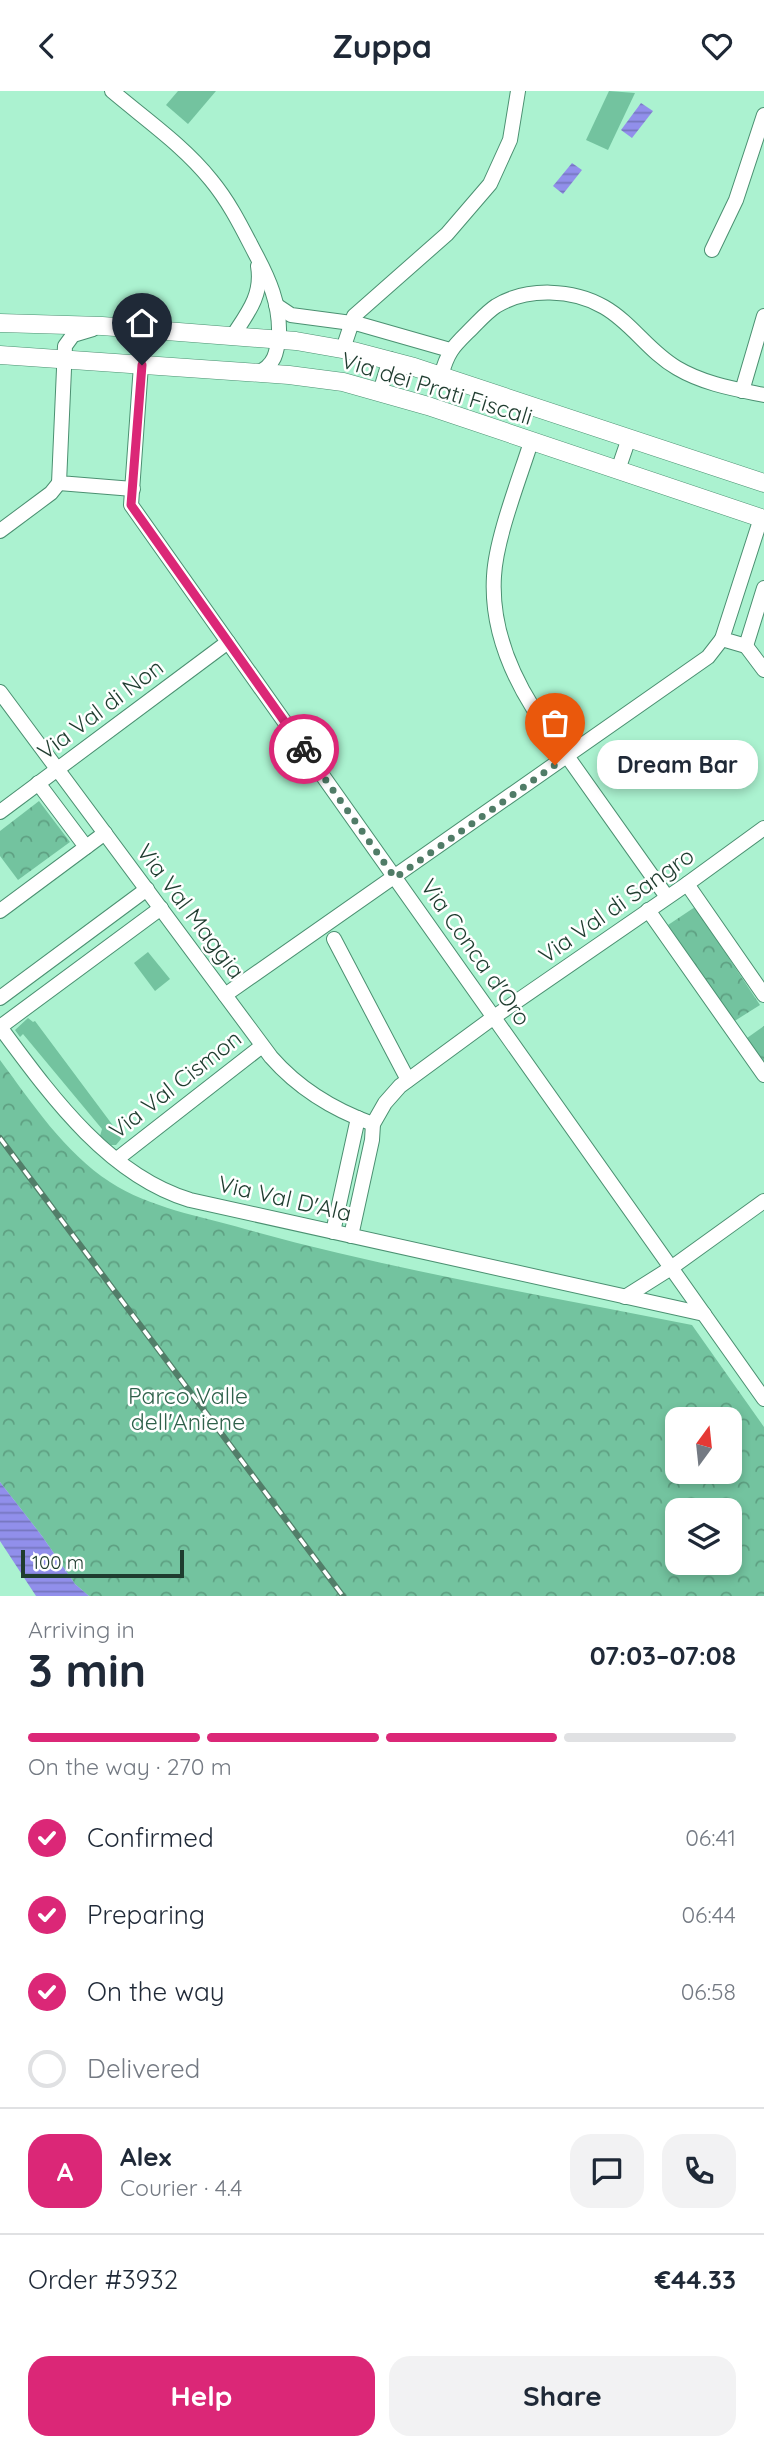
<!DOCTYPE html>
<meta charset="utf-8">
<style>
body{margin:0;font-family:Quicksand,sans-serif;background:#f2f2f3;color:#1f2937;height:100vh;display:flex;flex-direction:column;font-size:26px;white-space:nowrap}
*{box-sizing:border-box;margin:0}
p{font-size:23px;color:#747a83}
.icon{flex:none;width:38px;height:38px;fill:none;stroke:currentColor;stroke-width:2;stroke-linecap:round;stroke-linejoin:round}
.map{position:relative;height:1505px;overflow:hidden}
.details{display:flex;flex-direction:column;background:#fff;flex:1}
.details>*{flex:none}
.needle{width:46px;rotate:15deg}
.fabs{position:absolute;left:665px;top:1316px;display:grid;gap:14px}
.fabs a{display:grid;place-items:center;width:77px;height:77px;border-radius:14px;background:#fff;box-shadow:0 4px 10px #0003;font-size:35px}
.scale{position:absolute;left:21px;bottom:18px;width:163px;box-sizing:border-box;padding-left:7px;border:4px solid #1f3c2f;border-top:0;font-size:19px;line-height:24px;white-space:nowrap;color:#1f3c2f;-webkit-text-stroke:5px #fff;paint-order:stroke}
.pin{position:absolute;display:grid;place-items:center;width:60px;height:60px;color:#fff;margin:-72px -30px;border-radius:50% 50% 50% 0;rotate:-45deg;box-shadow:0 0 7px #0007}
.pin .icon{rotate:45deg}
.courier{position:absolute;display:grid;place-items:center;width:70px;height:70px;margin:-35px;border:5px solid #db2777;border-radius:50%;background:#fff;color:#222;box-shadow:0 2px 9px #0007}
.bubble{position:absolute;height:49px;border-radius:21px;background:#fff;box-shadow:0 4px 10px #0003;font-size:23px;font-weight:700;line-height:49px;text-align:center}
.overview em{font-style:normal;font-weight:700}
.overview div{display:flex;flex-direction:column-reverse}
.overview{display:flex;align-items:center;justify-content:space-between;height:119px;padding:0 28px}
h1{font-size:46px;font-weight:700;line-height:52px}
.bar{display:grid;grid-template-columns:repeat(4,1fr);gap:10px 7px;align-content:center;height:84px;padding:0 28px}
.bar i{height:9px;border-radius:5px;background:#e0e1e3}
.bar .selected{background:#db2777}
.bar p{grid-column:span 4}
.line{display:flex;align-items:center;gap:18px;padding:0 28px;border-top:2px solid #e0e1e3}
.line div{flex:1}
.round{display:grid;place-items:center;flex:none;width:74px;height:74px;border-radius:21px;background:#f2f2f3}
ol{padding:0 28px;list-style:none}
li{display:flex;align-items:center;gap:21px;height:77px}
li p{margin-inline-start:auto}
li .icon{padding:7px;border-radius:50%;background:#db2777;color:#fff;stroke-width:4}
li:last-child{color:#747a83}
li i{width:38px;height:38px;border:4px solid #e0e1e3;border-radius:50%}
.action{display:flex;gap:14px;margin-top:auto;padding:14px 28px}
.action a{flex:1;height:80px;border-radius:21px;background:#db2777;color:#fff;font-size:28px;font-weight:700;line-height:80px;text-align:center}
.action a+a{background:#f2f2f3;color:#1f2937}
header{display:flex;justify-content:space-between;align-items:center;height:91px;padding:0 28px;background:#fff;font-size:32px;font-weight:700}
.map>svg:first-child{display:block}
</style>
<header><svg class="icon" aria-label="back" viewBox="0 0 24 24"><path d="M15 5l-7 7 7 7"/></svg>Zuppa<svg class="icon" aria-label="heart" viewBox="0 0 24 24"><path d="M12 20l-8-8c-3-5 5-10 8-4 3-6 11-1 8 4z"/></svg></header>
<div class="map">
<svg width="764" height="1505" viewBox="0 0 764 1505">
<defs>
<pattern id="park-crowns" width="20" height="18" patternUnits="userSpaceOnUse" patternTransform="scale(1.75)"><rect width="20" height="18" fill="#73c39f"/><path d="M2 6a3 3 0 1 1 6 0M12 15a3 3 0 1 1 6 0" fill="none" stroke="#5ea082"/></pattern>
<pattern id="water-rules" width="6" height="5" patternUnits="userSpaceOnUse" patternTransform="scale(1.75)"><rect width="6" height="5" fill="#918feb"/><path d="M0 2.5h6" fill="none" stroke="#7676bf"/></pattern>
</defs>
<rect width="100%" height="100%" fill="#abf2d0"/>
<g fill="#73c39f">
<path d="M 178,0 L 216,0 L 188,33 L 166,14 Z"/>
<path d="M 609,0 L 635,2 L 608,59 L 586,49 Z"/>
<path d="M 148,861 L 170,888 L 155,900 L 134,872 Z"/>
<path d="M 28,927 L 33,931 L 35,930 L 120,1044 L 121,1048 L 116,1054 L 111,1054 L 100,1045 L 102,1038 L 23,943 L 20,946 L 15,939 Z"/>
</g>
<g fill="url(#park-crowns)" fill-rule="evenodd">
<path d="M 39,710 L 70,751 L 18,789 L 0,765 L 0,740 Z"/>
<path d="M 695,816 L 760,914 L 733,931 L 668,834 Z"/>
<path d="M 764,935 L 764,971 L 747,947 Z"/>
<path d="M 0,969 C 32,1012 64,1061 110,1091 C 150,1117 200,1125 245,1138 C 392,1179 542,1204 692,1234 L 764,1336 L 764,1505 L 89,1505 L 75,1493 L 42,1445 L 0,1391 ZM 677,1328 L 730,1328 L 730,1381 L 677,1381 ZM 677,1419 L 730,1419 L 730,1472 L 677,1472 Z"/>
</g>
<g fill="url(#water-rules)">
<path d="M 641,12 L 653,20 L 632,47 L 621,39 Z"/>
<path d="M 572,72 L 582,79 L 563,103 L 553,95 Z"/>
<path d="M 0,1391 L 42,1445 L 75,1493 L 89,1505 L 36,1505 L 0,1450 Z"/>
</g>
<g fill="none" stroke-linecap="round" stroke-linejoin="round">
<defs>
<g id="minor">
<path d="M 112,0 C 145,28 184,55 211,89 C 230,112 242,137 255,162 C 269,188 280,213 279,243 C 277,261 275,275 257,282"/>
<path d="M 712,159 L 736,109 L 764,24"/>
<path d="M 276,214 L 291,224 L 359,233 L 450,259"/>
<path d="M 93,238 L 73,244 L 65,255 L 59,392 L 133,398"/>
<path d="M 232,246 C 247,223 263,204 258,175"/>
<path d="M 343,258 L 354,225 L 447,143 L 490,93 L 510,49 L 518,0"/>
<path d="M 141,274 L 131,414 L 764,1308"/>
<path d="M 441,285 C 448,259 454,255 472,237 C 480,229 487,221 496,215 C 527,196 573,198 604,216 C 632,232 649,261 677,277 C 704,293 735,298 764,304"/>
<path d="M 742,300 L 764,225"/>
<path d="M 380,301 L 390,268"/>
<path d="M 531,351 C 519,389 496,447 494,485 C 491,533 508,577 533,617 L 667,806"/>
<path d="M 618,379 L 629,347"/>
<path d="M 0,440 L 51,402 L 59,392"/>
<path d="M 746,555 L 722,548 L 761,427"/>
<path d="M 746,555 L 764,497"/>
<path d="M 746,555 L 764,579"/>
<path d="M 0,601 L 271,966 C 299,998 334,1019 373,1033"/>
<path d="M 38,692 L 86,756"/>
<path d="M 0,721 L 228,551"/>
<path d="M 687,793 L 764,904"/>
<path d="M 648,819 L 764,984"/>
<path d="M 0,820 L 105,742"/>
<path d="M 334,848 L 408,989"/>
<path d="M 225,904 L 708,566 L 722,548"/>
<path d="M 0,907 L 147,798"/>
<path d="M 0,936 C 49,1002 107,1084 190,1109 L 704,1223"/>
<path d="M 0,936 L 161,817"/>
<path d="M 117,1068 L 262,955"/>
<path d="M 333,1141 L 358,1027"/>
<path d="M 351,1145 L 372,1049 L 373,1033 L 385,1012 L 400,995 L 494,926 L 687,793 L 764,737"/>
<path d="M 625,1206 L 671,1177 L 764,1110"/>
</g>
<g id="major">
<path d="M 0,232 L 102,235 L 296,250 L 353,260 L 414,276 L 764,392"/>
<path d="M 0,264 L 289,284 L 343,291 L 428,315 L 764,428"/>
</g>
</defs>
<use href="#minor" stroke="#4b9071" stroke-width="16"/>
<use href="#major" stroke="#4b9071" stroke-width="19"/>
<use href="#minor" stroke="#fff" stroke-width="14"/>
<use href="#major" stroke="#fff" stroke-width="18"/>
<defs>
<path id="rail" d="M 0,1047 L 343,1505"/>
</defs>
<use href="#rail" stroke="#527e69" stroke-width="6"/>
<use href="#rail" stroke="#fff" stroke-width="3.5" stroke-dasharray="10" stroke-linecap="butt"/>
</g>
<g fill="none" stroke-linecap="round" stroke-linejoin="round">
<path stroke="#507c67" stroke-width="7" stroke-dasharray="0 12.6" d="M 304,658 L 395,787 L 555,674"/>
<path stroke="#db2777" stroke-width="9" d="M 142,274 L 131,414 L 304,658"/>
</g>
<g text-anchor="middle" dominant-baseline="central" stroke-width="5" stroke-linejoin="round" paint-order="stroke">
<g font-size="23" fill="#1f3c2f" stroke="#fff">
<text transform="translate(437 297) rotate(17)">Via dei Prati Fiscali</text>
<text transform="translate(100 618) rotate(-37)">Via Val di Non</text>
<text transform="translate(616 814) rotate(-35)">Via Val di Sangro</text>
<text transform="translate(191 820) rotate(53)">Via Val Maggia</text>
<text transform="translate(476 861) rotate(55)">Via Conca d'Oro</text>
<text transform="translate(175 993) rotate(-38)">Via Val Cismon</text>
<text transform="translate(285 1107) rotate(13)">Via Val D'Ala</text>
</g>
<g font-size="23" fill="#2f614b" stroke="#fff">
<text x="188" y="1304">Parco Valle<tspan x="188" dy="26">dell'Aniene</tspan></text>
</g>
</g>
</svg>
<div class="fabs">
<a><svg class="needle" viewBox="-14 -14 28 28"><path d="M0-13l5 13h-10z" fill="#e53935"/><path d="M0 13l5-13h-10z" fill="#747a83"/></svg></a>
<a><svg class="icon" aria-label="layers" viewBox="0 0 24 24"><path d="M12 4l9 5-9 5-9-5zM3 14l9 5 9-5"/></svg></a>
</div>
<div class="scale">100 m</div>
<div class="pin" style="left:555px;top:674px;background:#ea580c"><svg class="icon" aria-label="bag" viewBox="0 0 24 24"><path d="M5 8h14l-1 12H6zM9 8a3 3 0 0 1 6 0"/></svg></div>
<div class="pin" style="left:142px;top:274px;background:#1f2937"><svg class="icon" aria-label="home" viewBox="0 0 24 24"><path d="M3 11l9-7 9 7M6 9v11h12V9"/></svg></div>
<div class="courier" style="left:304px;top:658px"><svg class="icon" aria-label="bike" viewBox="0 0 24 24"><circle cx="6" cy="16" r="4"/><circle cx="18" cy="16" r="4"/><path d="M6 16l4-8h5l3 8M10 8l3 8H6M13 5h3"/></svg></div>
<div class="bubble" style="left:597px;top:649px;width:161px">Dream Bar</div>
</div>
<section class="details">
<div class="overview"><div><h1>3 min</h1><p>Arriving in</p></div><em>07:03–07:08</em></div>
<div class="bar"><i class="selected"></i><i class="selected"></i><i class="selected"></i><i></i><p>On the way · 270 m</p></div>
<ol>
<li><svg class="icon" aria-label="check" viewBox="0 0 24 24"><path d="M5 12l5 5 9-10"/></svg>Confirmed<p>06:41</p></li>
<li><svg class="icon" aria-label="check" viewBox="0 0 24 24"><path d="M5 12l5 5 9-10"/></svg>Preparing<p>06:44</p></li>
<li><svg class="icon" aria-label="check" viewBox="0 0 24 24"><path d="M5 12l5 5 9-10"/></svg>On the way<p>06:58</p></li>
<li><i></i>Delivered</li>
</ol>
<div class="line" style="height:126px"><b class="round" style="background:#db2777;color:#fff">A</b><div><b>Alex</b><p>Courier · 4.4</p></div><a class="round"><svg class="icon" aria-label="chat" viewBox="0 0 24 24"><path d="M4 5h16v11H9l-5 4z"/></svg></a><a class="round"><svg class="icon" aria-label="phone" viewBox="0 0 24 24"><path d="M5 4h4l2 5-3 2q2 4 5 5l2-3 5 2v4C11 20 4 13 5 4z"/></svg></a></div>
<div class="line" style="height:91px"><div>Order #3932</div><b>€44.33</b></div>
<div class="action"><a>Help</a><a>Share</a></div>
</section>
